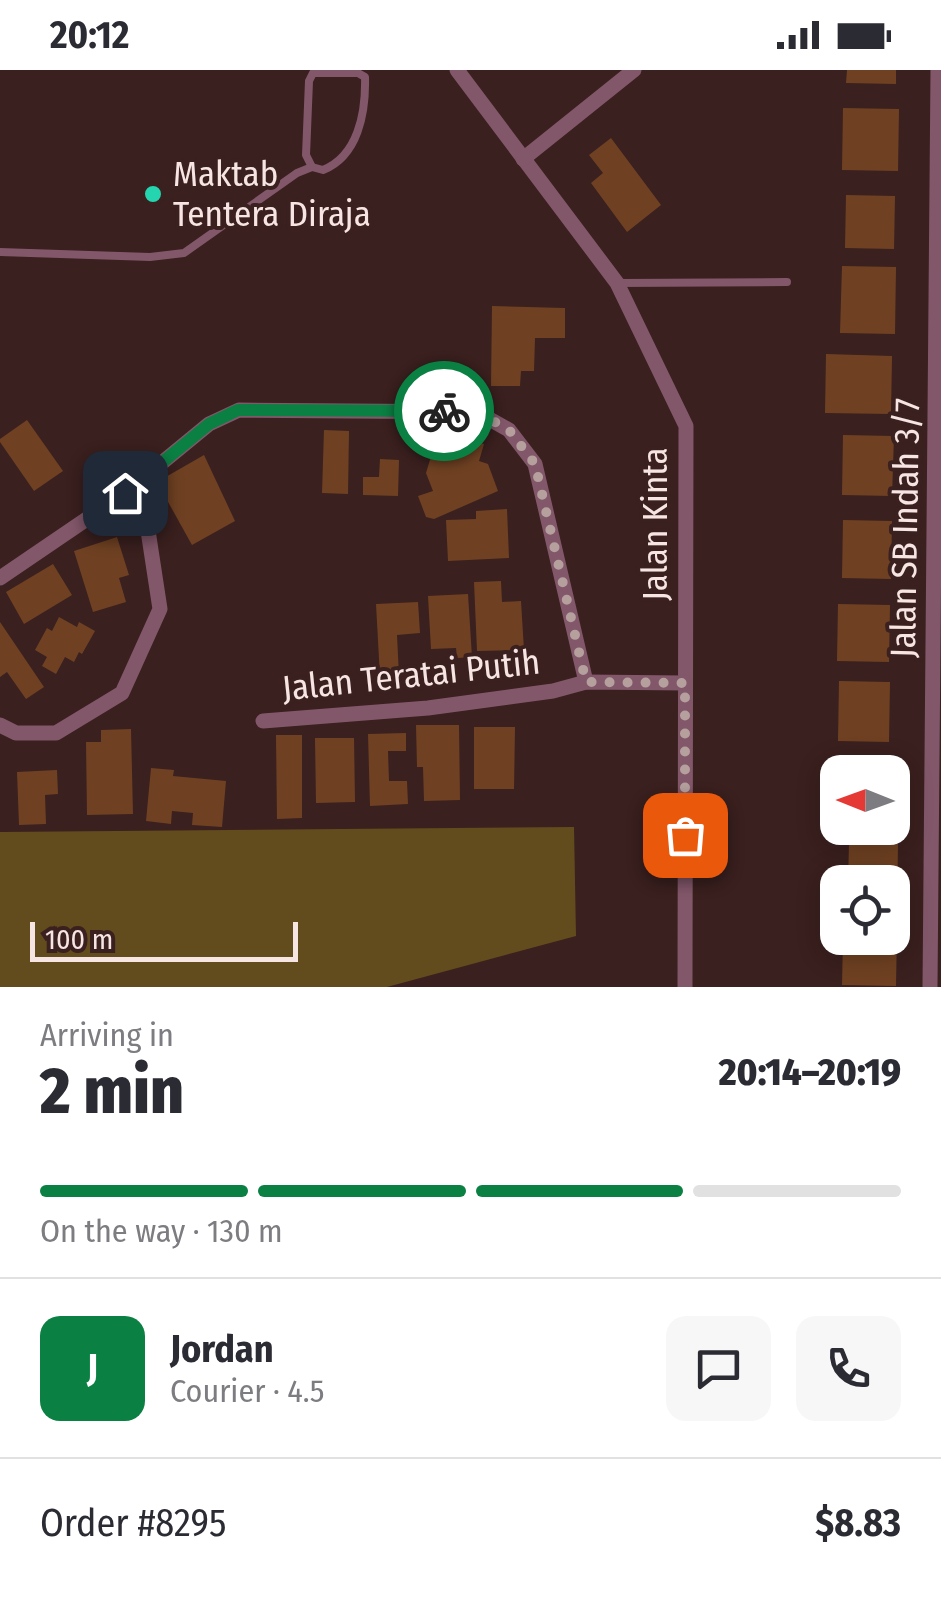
<!DOCTYPE html>
<meta charset="utf-8">
<style>
body{margin:0;font-family:"Fira Sans Condensed",sans-serif;background:#f7f7f7;color:#2b2b33;height:100vh;display:flex;flex-direction:column;font-size:38px;white-space:nowrap}
*{box-sizing:border-box;margin:0}
p{font-size:32px;color:#7c7c81}
.icon{flex:none;width:55px;height:55px;fill:none;stroke:currentColor;stroke-width:2;stroke-linecap:round;stroke-linejoin:round}
.map{position:relative;height:917px;overflow:hidden}
.details{display:flex;flex-direction:column;background:#fff;flex:1}
.details>*{flex:none}
.needle{width:65px;rotate:271deg}
.controls{position:absolute;left:820px;top:685px;display:grid;gap:20px}
.controls a{display:grid;place-items:center;width:90px;height:90px;border-radius:20px;background:#fff;box-shadow:0 5px 25px #0003;font-size:50px}
.scale{position:absolute;left:30px;bottom:25px;width:268px;box-sizing:border-box;padding-left:10px;border:5px solid #f7e5e3;border-top:0;font-size:28px;line-height:35px;white-space:nowrap;color:#f7e5e3;-webkit-text-stroke:8px #3a201f;paint-order:stroke}
.pin{position:absolute;display:grid;place-items:center;width:85px;height:85px;color:#fff;margin:-42px;border-radius:20px;box-shadow:0 5px 15px #0006}
.courier{position:absolute;display:grid;place-items:center;width:100px;height:100px;margin:-50px;border:8px solid #0b8043;border-radius:50%;background:#fff;color:#222;box-shadow:0 2px 12px #0007}
.headline em{font-style:normal;font-weight:800}
.headline div{display:flex;flex-direction:column-reverse}
.headline{display:flex;align-items:center;justify-content:space-between;height:170px;padding:0 40px}
h1{font-size:65px;font-weight:800;line-height:75px}
.bar{display:grid;grid-template-columns:repeat(4,1fr);gap:15px 10px;align-content:center;height:120px;padding:0 40px}
.bar i{height:12px;border-radius:8px;background:#e1e1e2}
.bar .selected{background:#0b8043}
.bar p{grid-column:span 4}
.line{display:flex;align-items:center;gap:25px;padding:0 40px;border-top:2px solid #e1e1e2}
.line div{flex:1}
.round{display:grid;place-items:center;flex:none;width:105px;height:105px;border-radius:20px;background:#f7f7f7}
.status{display:flex;justify-content:space-between;align-items:center;height:70px;padding:0 50px;background:#fff;direction:ltr}
.status svg{height:28px;fill:currentColor}
.map>svg:first-child{display:block}
</style>
<div class="status"><b>20:12</b><svg viewBox="0 0 49 12"><path d="M0 12V9h3v3zM5 12V6h3v6zM10 12V3h3v9zM15 12V0h3v12zM26 1h20v11H26zM47 4h2v5h-2z"/></svg></div>
<div class="map">
<svg width="941" height="917" viewBox="0 0 941 917">
<rect width="100%" height="100%" fill="#3a201f"/>
<path fill="#624b1d" d="M 574,757 L 576,866 L 387,917 L 0,917 L 0,762 Z"/>
<g fill="#6f4122">
<path d="M 847,0 L 896,0 L 896,14 L 846,13 Z"/>
<path d="M 843,38 L 899,39 L 898,101 L 842,100 Z"/>
<path d="M 611,68 L 661,135 L 627,162 L 591,113 L 603,103 L 589,85 Z"/>
<path d="M 846,125 L 895,126 L 894,179 L 845,178 Z"/>
<path d="M 842,196 L 896,197 L 895,264 L 840,263 Z"/>
<path d="M 492,236 L 565,238 L 565,268 L 535,268 L 534,301 L 521,301 L 520,316 L 491,316 Z"/>
<path d="M 826,284 L 892,286 L 891,344 L 825,343 Z"/>
<path d="M 27,350 L 63,401 L 34,421 L 0,372 L 0,369 Z"/>
<path d="M 324,360 L 349,361 L 348,424 L 322,423 Z"/>
<path d="M 439,360 L 484,374 L 479,391 L 488,394 L 498,421 L 434,449 L 426,447 L 418,426 L 433,421 L 426,403 Z"/>
<path d="M 843,365 L 894,366 L 892,426 L 842,425 Z"/>
<path d="M 204,385 L 235,451 L 192,475 L 157,412 Z"/>
<path d="M 380,389 L 399,390 L 398,426 L 363,425 L 363,407 L 379,407 Z"/>
<path d="M 507,439 L 509,488 L 448,491 L 446,450 L 476,449 L 476,441 Z"/>
<path d="M 843,450 L 892,451 L 891,509 L 842,508 Z"/>
<path d="M 117,467 L 129,505 L 119,508 L 126,532 L 93,542 L 74,481 Z"/>
<path d="M 53,494 L 72,525 L 24,554 L 6,522 Z"/>
<path d="M 501,511 L 502,532 L 521,531 L 524,580 L 477,581 L 474,512 Z"/>
<path d="M 468,524 L 472,587 L 457,588 L 456,578 L 431,579 L 428,526 Z"/>
<path d="M 418,532 L 420,563 L 397,565 L 399,606 L 380,607 L 376,534 Z"/>
<path d="M 838,534 L 890,535 L 889,592 L 837,591 Z"/>
<path d="M 59,547 L 77,557 L 79,552 L 95,561 L 82,584 L 79,582 L 74,592 L 65,587 L 56,604 L 42,596 L 47,587 L 35,580 L 47,558 L 52,561 Z"/>
<path d="M 0,552 L 44,617 L 26,629 L 7,602 L 0,607 Z"/>
<path d="M 839,611 L 890,612 L 889,672 L 838,671 Z"/>
<path d="M 416,655 L 459,655 L 460,730 L 424,731 L 423,697 L 417,697 Z"/>
<path d="M 474,657 L 515,657 L 514,719 L 474,719 Z"/>
<path d="M 131,659 L 133,744 L 87,745 L 86,672 L 101,672 L 101,660 Z"/>
<path d="M 406,663 L 406,681 L 388,681 L 389,711 L 407,711 L 408,734 L 370,736 L 368,664 Z"/>
<path d="M 276,665 L 302,665 L 302,748 L 277,749 Z"/>
<path d="M 315,668 L 354,668 L 355,732 L 316,733 Z"/>
<path d="M 850,696 L 896,697 L 896,725 L 892,725 L 892,702 L 849,702 Z"/>
<path d="M 151,698 L 174,700 L 173,706 L 226,711 L 222,757 L 192,755 L 193,743 L 172,741 L 171,754 L 146,751 Z"/>
<path d="M 57,700 L 58,724 L 45,725 L 46,754 L 19,755 L 17,702 Z"/>
<path d="M 849,773 L 898,774 L 897,837 L 892,837 L 892,812 L 848,812 Z"/>
<path d="M 892,861 L 897,861 L 896,916 L 842,915 L 843,868 L 892,868 Z"/>
</g>
<g fill="none" stroke-linecap="round" stroke-linejoin="round">
<g stroke="#82576a" stroke-width="8">
<path d="M 313,3 L 358,3 L 365,7 C 366,43 358,86 323,100 L 312,97 L 306,85 L 309,11 Z"/>
<path d="M 0,182 L 150,187 L 184,183 L 297,103 L 312,97"/>
<path d="M 617,213 L 787,212"/>
</g>
<g stroke="#82576a" stroke-width="15">
<path d="M 457,0 L 617,213 L 686,356 L 685,917"/>
<path d="M 523,89 L 634,0"/>
<path d="M 125,423 L 209,354 L 239,340 L 477,342 L 509,360 L 535,394 L 586,612"/>
<path d="M 0,508 L 125,423 L 147,454 L 160,539 L 122,623 L 56,663 L 16,663 L 0,655"/>
<path d="M 263,651 L 428,638 L 553,621 L 586,612 L 685,613"/>
<path d="M 930,917 L 938,0"/>
</g>
</g>
<g fill="none" stroke-linecap="round" stroke-linejoin="round">
<path stroke="#b5a09e" stroke-width="10" stroke-dasharray="0 18" d="M 444,341 L 477,342 L 509,360 L 535,394 L 586,612 L 685,613 L 685,765"/>
<path stroke="#0b8043" stroke-width="12" d="M 125,423 L 209,354 L 238,340 L 444,341"/>
</g>
<circle fill="#24d5af" stroke="#3a201f" stroke-width="4" cx="153" cy="124" r="10"/>
<g text-anchor="middle" dominant-baseline="central" stroke-width="8" stroke-linejoin="round" paint-order="stroke">
<g font-size="35" fill="#f7e5e3" stroke="#3a201f" text-anchor="start">
<text x="173" y="104">Maktab<tspan x="173" dy="40">Tentera Diraja</tspan></text>
</g>
<g font-size="35" fill="#f7e5e3" stroke="#3a201f">
<text transform="translate(655 454) rotate(-90)">Jalan Kinta</text>
<text transform="translate(905 458) rotate(-89)">Jalan SB Indah 3/7</text>
<text transform="translate(411 605) rotate(-6)">Jalan Teratai Putih</text>
</g>
</g>
</svg>
<div class="controls">
<a><svg class="needle" viewBox="-14 -14 28 28"><path d="M0-13l5 13h-10z" fill="#e53935"/><path d="M0 13l5-13h-10z" fill="#7c7c81"/></svg></a>
<a><svg class="icon" aria-label="locate" viewBox="0 0 24 24"><circle cx="12" cy="12" r="6"/><path d="M12 2v4M12 18v4M2 12h4M18 12h4"/></svg></a>
</div>
<div class="scale">100 m</div>
<div class="pin" style="left:685px;top:765px;background:#ea580c"><svg class="icon" aria-label="bag" viewBox="0 0 24 24"><path d="M5 8h14l-1 12H6zM9 8a3 3 0 0 1 6 0"/></svg></div>
<div class="pin" style="left:125px;top:423px;background:#1f2937"><svg class="icon" aria-label="home" viewBox="0 0 24 24"><path d="M3 11l9-7 9 7M6 9v11h12V9"/></svg></div>
<div class="courier" style="left:444px;top:341px"><svg class="icon" aria-label="bike" viewBox="0 0 24 24"><circle cx="6" cy="16" r="4"/><circle cx="18" cy="16" r="4"/><path d="M6 16l4-8h5l3 8M10 8l3 8H6M13 5h3"/></svg></div>
</div>
<section class="details">
<div class="headline"><div><h1>2 min</h1><p>Arriving in</p></div><em>20:14–20:19</em></div>
<div class="bar"><i class="selected"></i><i class="selected"></i><i class="selected"></i><i></i><p>On the way · 130 m</p></div>
<div class="line" style="height:180px"><b class="round" style="background:#0b8043;color:#fff">J</b><div><b>Jordan</b><p>Courier · 4.5</p></div><a class="round"><svg class="icon" aria-label="chat" viewBox="0 0 24 24"><path d="M4 5h16v11H9l-5 4z"/></svg></a><a class="round"><svg class="icon" aria-label="phone" viewBox="0 0 24 24"><path d="M5 4h4l2 5-3 2q2 4 5 5l2-3 5 2v4C11 20 4 13 5 4z"/></svg></a></div>
<div class="line" style="height:130px"><div>Order #8295</div><b>$8.83</b></div>
</section>
